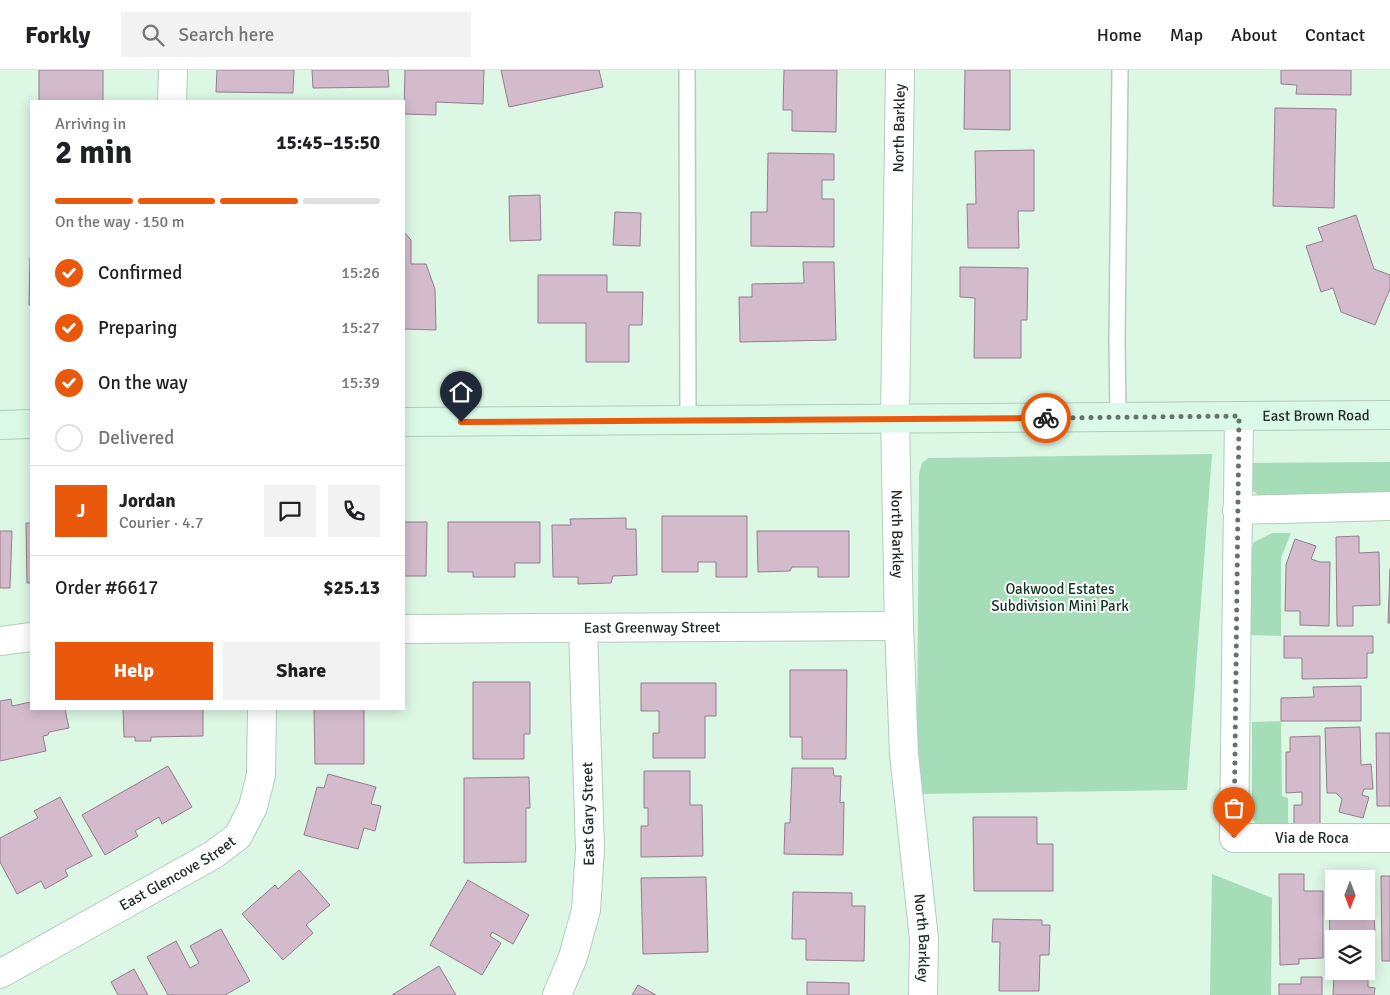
<!DOCTYPE html>
<meta charset="utf-8">
<style>
body{margin:0;font-family:Signika,sans-serif;background:#f2f2f2;color:#202124;height:100vh;display:flex;flex-direction:column;font-size:19px;white-space:nowrap}
*{box-sizing:border-box;margin:0}
p{font-size:16px;color:#757577}
.icon{flex:none;width:28px;height:28px;fill:none;stroke:currentColor;stroke-width:2;stroke-linecap:round;stroke-linejoin:round}
.map{position:relative;flex:1;overflow:hidden}
.details{position:absolute;left:30px;top:30px;width:375px;height:610px;display:flex;flex-direction:column;background:#fff;border-radius:0px;box-shadow:0 2px 12px #0003}
.details>*{flex:none}
.needle{width:32px;rotate:180deg}
.fabs{position:absolute;left:1325px;top:800px;display:grid;gap:10px}
.fabs a{display:grid;place-items:center;width:50px;height:50px;border-radius:0px;background:#fff;box-shadow:0 2px 12px #0003;font-size:25px}
.pin{position:absolute;display:grid;place-items:center;width:42px;height:42px;color:#fff;margin:-51px -21px;border-radius:50% 50% 50% 0;rotate:-45deg;box-shadow:0 0 5px #0007}
.pin .icon{rotate:45deg}
.courier{position:absolute;display:grid;place-items:center;width:50px;height:50px;margin:-25px;border:4px solid #ea580c;border-radius:50%;background:#fff;color:#222;box-shadow:0 1px 6px #0007}
.summary em{font-style:normal;font-weight:700}
.summary div{display:flex;flex-direction:column-reverse}
.summary{display:flex;align-items:center;justify-content:space-between;height:85px;padding:0 25px}
h1{font-size:32px;font-weight:700;line-height:38px}
.bar{display:grid;grid-template-columns:repeat(4,1fr);gap:8px 5px;align-content:center;height:60px;padding:0 25px}
.bar i{height:6px;border-radius:4px;background:#e0e0e0}
.bar .current{background:#ea580c}
.bar p{grid-column:span 4}
.line{display:flex;align-items:center;gap:12px;padding:0 25px;border-top:1px solid #e0e0e0}
.line div{flex:1}
.round{display:grid;place-items:center;flex:none;width:52px;height:52px;border-radius:0px;background:#f2f2f2}
ol{padding:0 25px;list-style:none}
li{display:flex;align-items:center;gap:15px;height:55px}
li p{margin-inline-start:auto}
li .icon{padding:5px;border-radius:50%;background:#ea580c;color:#fff;stroke-width:4}
li:last-child{color:#757577}
li i{width:28px;height:28px;border:2px solid #e0e0e0;border-radius:50%}
.cta{display:flex;gap:10px;margin-top:auto;padding:10px 25px}
.cta a{flex:1;height:58px;border-radius:0px;background:#ea580c;color:#fff;font-size:20px;font-weight:700;line-height:58px;text-align:center}
.cta a+a{background:#f2f2f2;color:#202124}
header{display:flex;align-items:center;gap:30px;box-sizing:border-box;height:70px;padding:0 25px;background:#fff;border-bottom:1px solid #e0e0e0}
header strong{font-size:24px}
nav{display:flex;gap:28px;margin-inline-start:auto;font-size:18px}
.search{width:350px;height:45px;background:#f2f2f2;display:flex;align-items:center;gap:12px;box-sizing:border-box;padding:0 18px;border-radius:0px;color:#757577;font-size:19px}
.map>svg:first-child{display:block}
</style>
<header>
<strong>Forkly</strong>
<div class="search"><svg class="icon" aria-label="search" viewBox="0 0 24 24"><circle cx="10" cy="10" r="6"/><path d="M15 15l6 6"/></svg>Search here</div>
<nav><a>Home</a><a>Map</a><a>About</a><a>Contact</a></nav>
</header>
<div class="map">
<svg width="1390" height="925" viewBox="0 0 1390 925">
<rect width="100%" height="100%" fill="#ddf7e5"/>
<g fill="#a5ddb9">
<path d="M 1212,384 L 1187,720 L 921,724 L 917,660 L 919,404 L 922,393 L 928,388 Z"/>
<path d="M 1390,392 L 1390,431 L 1270,432 C 1248,420 1248,417 1252,393 Z"/>
<path d="M 1272,463 L 1291,463 L 1281,488 L 1281,566 L 1251,565 L 1250,482 L 1254,472 Z"/>
<path d="M 1281,651 L 1282,726 L 1288,728 L 1288,763 L 1256,755 L 1252,747 L 1252,652 Z"/>
<path d="M 1212,804 L 1272,828 L 1271,925 L 1210,925 Z"/>
</g>
<g fill="#d4bbcc" stroke="#937d8c">
<rect x="39" y="0" width="64" height="31"/>
<path d="M 217,0 L 294,0 L 293,23 L 216,22 Z"/>
<path d="M 312,0 L 388,0 L 389,17 L 313,18 Z"/>
<path d="M 405,0 L 484,0 L 483,34 L 436,32 L 436,45 L 404,44 Z"/>
<path d="M 501,0 L 599,0 L 603,17 L 509,37 Z"/>
<path d="M 784,0 L 837,0 L 836,62 L 792,61 L 792,40 L 783,40 Z"/>
<path d="M 965,0 L 1010,0 L 1010,60 L 964,59 Z"/>
<path d="M 1281,0 L 1351,0 L 1351,25 L 1296,24 L 1297,15 L 1281,14 Z"/>
<path d="M 1275,38 L 1336,39 L 1334,138 L 1273,136 Z"/>
<path d="M 1034,80 L 1034,141 L 1018,141 L 1019,178 L 968,178 L 967,134 L 976,134 L 975,81 Z"/>
<path d="M 768,83 L 834,84 L 834,110 L 822,110 L 822,129 L 834,129 L 834,177 L 751,176 L 751,142 L 767,142 Z"/>
<path d="M 540,125 L 541,170 L 510,171 L 509,126 Z"/>
<path d="M 615,142 L 641,143 L 640,176 L 613,175 Z"/>
<path d="M 1356,145 L 1374,199 L 1390,205 L 1390,219 L 1375,255 L 1341,242 L 1333,218 L 1321,222 L 1306,176 L 1323,171 L 1318,158 Z"/>
<path d="M 404,162 L 411,170 L 411,194 L 426,194 L 435,219 L 436,260 L 404,259 Z"/>
<path d="M 30,187 L 31,187 L 31,235 L 29,235 Z"/>
<path d="M 803,192 L 834,192 L 836,270 L 740,272 L 739,227 L 752,227 L 752,214 L 804,213 Z"/>
<path d="M 960,197 L 1028,198 L 1027,250 L 1021,250 L 1021,288 L 974,288 L 975,228 L 960,227 Z"/>
<path d="M 538,205 L 607,205 L 607,222 L 643,222 L 642,255 L 629,255 L 629,292 L 586,292 L 586,253 L 538,253 Z"/>
<path d="M 662,446 L 747,446 L 747,507 L 716,507 L 716,492 L 698,492 L 698,502 L 662,502 Z"/>
<path d="M 626,448 L 626,459 L 636,459 L 637,505 L 613,506 L 611,513 L 578,514 L 578,507 L 553,507 L 552,455 L 571,455 L 570,449 Z"/>
<path d="M 404,452 L 427,452 L 426,506 L 404,506 Z"/>
<path d="M 448,452 L 540,452 L 540,493 L 515,493 L 515,507 L 473,507 L 473,502 L 448,502 Z"/>
<path d="M 26,453 L 31,453 L 31,513 L 27,513 Z"/>
<path d="M 0,461 L 12,461 L 10,518 L 0,518 Z"/>
<path d="M 757,461 L 849,461 L 849,507 L 818,507 L 818,497 L 792,497 L 790,501 L 758,502 Z"/>
<path d="M 1359,466 L 1359,483 L 1379,482 L 1380,535 L 1353,536 L 1353,556 L 1337,556 L 1336,467 Z"/>
<path d="M 1295,469 L 1316,476 L 1311,489 L 1320,492 L 1330,492 L 1329,556 L 1300,555 L 1300,541 L 1285,541 L 1286,495 Z"/>
<path d="M 1390,499 L 1390,553 L 1388,553 Z"/>
<path d="M 1284,566 L 1373,566 L 1373,583 L 1367,583 L 1367,608 L 1302,609 L 1302,588 L 1284,588 Z"/>
<path d="M 790,600 L 847,600 L 846,689 L 802,689 L 802,667 L 790,667 Z"/>
<path d="M 473,612 L 530,612 L 530,664 L 524,664 L 524,689 L 473,689 Z"/>
<path d="M 641,613 L 716,613 L 716,646 L 705,646 L 705,688 L 653,688 L 653,663 L 659,663 L 659,641 L 641,641 Z"/>
<path d="M 1361,616 L 1361,651 L 1281,651 L 1281,628 L 1314,627 L 1313,617 Z"/>
<path d="M 11,629 L 12,636 L 31,632 L 31,639 L 65,639 L 69,658 L 49,662 L 48,665 L 43,666 L 46,681 L 0,691 L 0,631 Z"/>
<path d="M 123,639 L 203,639 L 203,666 L 151,667 L 151,671 L 135,671 L 135,667 L 124,667 Z"/>
<path d="M 314,639 L 364,639 L 364,694 L 315,694 Z"/>
<path d="M 1360,657 L 1361,695 L 1371,694 L 1373,719 L 1364,719 L 1362,725 L 1369,727 L 1363,748 L 1339,742 L 1342,729 L 1336,723 L 1327,723 L 1325,658 Z"/>
<path d="M 1376,663 L 1390,663 L 1390,736 L 1377,736 Z"/>
<path d="M 1320,666 L 1320,757 L 1294,758 L 1294,735 L 1302,735 L 1302,722 L 1286,723 L 1286,682 L 1290,682 L 1290,667 Z"/>
<path d="M 168,696 L 192,737 L 162,754 L 159,747 L 135,761 L 138,766 L 105,785 L 82,745 Z"/>
<path d="M 792,698 L 833,698 L 834,706 L 841,706 L 840,733 L 844,732 L 843,785 L 784,784 L 785,753 L 790,753 Z"/>
<path d="M 644,701 L 690,701 L 690,735 L 702,735 L 703,786 L 641,787 L 641,756 L 648,756 L 648,738 L 644,738 Z"/>
<path d="M 328,704 L 376,717 L 371,734 L 381,736 L 375,761 L 364,758 L 358,779 L 304,765 L 317,717 L 324,718 Z"/>
<path d="M 529,707 L 530,738 L 526,738 L 526,792 L 464,793 L 464,708 Z"/>
<path d="M 60,727 L 92,786 L 65,800 L 68,806 L 45,819 L 41,811 L 17,824 L 0,792 L 0,768 L 38,748 L 34,741 Z"/>
<path d="M 973,747 L 1037,747 L 1037,774 L 1053,774 L 1053,821 L 974,821 Z"/>
<path d="M 299,800 L 330,835 L 306,855 L 313,863 L 283,890 L 242,844 L 275,815 L 278,819 Z"/>
<path d="M 1353,801 L 1353,809 L 1334,809 L 1334,841 L 1354,841 L 1354,846 L 1374,846 L 1375,861 L 1370,861 L 1371,893 L 1366,894 L 1366,869 L 1334,869 L 1334,885 L 1330,885 L 1329,802 Z"/>
<path d="M 1279,804 L 1304,804 L 1304,821 L 1323,821 L 1323,888 L 1299,889 L 1299,894 L 1280,895 Z"/>
<path d="M 1381,806 L 1390,806 L 1390,891 L 1382,891 Z"/>
<path d="M 706,807 L 708,882 L 643,884 L 641,808 Z"/>
<path d="M 468,810 L 529,845 L 513,874 L 492,862 L 490,866 L 501,873 L 482,905 L 430,875 Z"/>
<path d="M 793,822 L 852,823 L 852,836 L 865,836 L 864,891 L 806,890 L 806,869 L 792,869 Z"/>
<path d="M 993,849 L 1042,850 L 1042,855 L 1050,855 L 1049,885 L 1040,885 L 1039,921 L 999,921 L 1000,872 L 992,872 Z"/>
<path d="M 221,859 L 250,911 L 225,925 L 168,925 L 147,887 L 176,871 L 190,898 L 199,893 L 190,876 Z"/>
<path d="M 439,896 L 456,925 L 392,925 Z"/>
<path d="M 134,899 L 148,925 L 118,925 L 111,912 Z"/>
<path d="M 1334,906 L 1368,908 L 1368,917 L 1375,918 L 1374,925 L 1333,925 Z"/>
<path d="M 1301,907 L 1322,907 L 1322,925 L 1279,925 L 1279,914 L 1301,914 Z"/>
<path d="M 807,912 L 849,913 L 849,925 L 807,925 Z"/>
<path d="M 638,915 L 656,925 L 632,925 Z"/>
</g>
<g fill="none" stroke-linecap="round" stroke-linejoin="round">
<defs>
<g id="lane">
<path d="M 687,0 L 688,351"/>
<path d="M 1118,347 L 1117,269 L 1120,0"/>
</g>
<g id="street">
<path id="s1" d="M 900,0 L 895,348 L 899,556 L 904,684 L 924,869 L 923,925"/>
<path d="M 172,31 L 173,0"/>
<path id="s2" d="M 1239,346 L 1234,768 L 1390,768"/>
<path d="M 1237,440 L 1390,436"/>
<path id="s3" d="M 404,559 L 899,556"/>
<path d="M 0,571 L 31,567"/>
<path id="s4" d="M 0,904 L 213,785 L 238,766 L 253,737 L 261,705 L 262,639"/>
<path d="M 557,925 L 573,887 L 586,840 L 590,779 L 583,558"/>
</g>
<g id="secondary">
<path id="s5" d="M 404,352 L 1390,345"/>
<path d="M 0,355 L 31,354"/>
</g>
</defs>
<use href="#lane" stroke="#b3ccbb" stroke-width="18"/>
<use href="#street" stroke="#b3ccbb" stroke-width="30"/>
<use href="#secondary" stroke="#b3ccbb" stroke-width="30"/>
<use href="#lane" stroke="#fff" stroke-width="15"/>
<use href="#street" stroke="#fff" stroke-width="28"/>
<use href="#secondary" stroke="#dafae7" stroke-width="28"/>
</g>
<g fill="none" stroke-linecap="round" stroke-linejoin="round">
<path stroke="#64746a" stroke-width="5" stroke-dasharray="0 9" d="M 1046,348 L 1239,346 L 1234,768"/>
<path stroke="#ea580c" stroke-width="6" d="M 461,352 L 1046,348"/>
</g>
<g text-anchor="middle" dominant-baseline="central" stroke-width="4" stroke-linejoin="round" paint-order="stroke">
<g font-size="15" fill="#232d27" stroke="#fff">
<text transform="translate(899 58) rotate(-89)">North Barkley</text>
<text stroke="none"><textPath href="#s5" startOffset="912">East Brown Road</textPath></text>
<text stroke="none"><textPath href="#s1" startOffset="464">North Barkley</textPath></text>
<text stroke="none"><textPath href="#s3" startOffset="248">East Greenway Street</textPath></text>
<text transform="translate(588 744) rotate(-91)">East Gary Street</text>
<text stroke="none"><textPath href="#s2" startOffset="500">Via de Roca</textPath></text>
<text stroke="none"><textPath href="#s4" startOffset="204">East Glencove Street</textPath></text>
<text stroke="none"><textPath href="#s1" startOffset="869">North Barkley</textPath></text>
</g>
<g font-size="15" fill="#0e3620" stroke="#fff">
<text x="1060" y="519">Oakwood Estates<tspan x="1060" dy="17">Subdivision Mini Park</tspan></text>
</g>
</g>
</svg>
<div class="fabs">
<a><svg class="needle" viewBox="-14 -14 28 28"><path d="M0-13l5 13h-10z" fill="#e53935"/><path d="M0 13l5-13h-10z" fill="#757577"/></svg></a>
<a><svg class="icon" aria-label="layers" viewBox="0 0 24 24"><path d="M12 4l9 5-9 5-9-5zM3 14l9 5 9-5"/></svg></a>
</div>
<div class="pin" style="left:1234px;top:768px;background:#ea580c"><svg class="icon" aria-label="bag" viewBox="0 0 24 24"><path d="M5 8h14l-1 12H6zM9 8a3 3 0 0 1 6 0"/></svg></div>
<div class="pin" style="left:461px;top:352px;background:#1f2937"><svg class="icon" aria-label="home" viewBox="0 0 24 24"><path d="M3 11l9-7 9 7M6 9v11h12V9"/></svg></div>
<div class="courier" style="left:1046px;top:348px"><svg class="icon" aria-label="bike" viewBox="0 0 24 24"><circle cx="6" cy="16" r="4"/><circle cx="18" cy="16" r="4"/><path d="M6 16l4-8h5l3 8M10 8l3 8H6M13 5h3"/></svg></div>
<section class="details">
<div class="summary"><div><h1>2 min</h1><p>Arriving in</p></div><em>15:45–15:50</em></div>
<div class="bar"><i class="current"></i><i class="current"></i><i class="current"></i><i></i><p>On the way · 150 m</p></div>
<ol>
<li><svg class="icon" aria-label="check" viewBox="0 0 24 24"><path d="M5 12l5 5 9-10"/></svg>Confirmed<p>15:26</p></li>
<li><svg class="icon" aria-label="check" viewBox="0 0 24 24"><path d="M5 12l5 5 9-10"/></svg>Preparing<p>15:27</p></li>
<li><svg class="icon" aria-label="check" viewBox="0 0 24 24"><path d="M5 12l5 5 9-10"/></svg>On the way<p>15:39</p></li>
<li><i></i>Delivered</li>
</ol>
<div class="line" style="height:90px"><b class="round" style="background:#ea580c;color:#fff">J</b><div><b>Jordan</b><p>Courier · 4.7</p></div><a class="round"><svg class="icon" aria-label="chat" viewBox="0 0 24 24"><path d="M4 5h16v11H9l-5 4z"/></svg></a><a class="round"><svg class="icon" aria-label="phone" viewBox="0 0 24 24"><path d="M5 4h4l2 5-3 2q2 4 5 5l2-3 5 2v4C11 20 4 13 5 4z"/></svg></a></div>
<div class="line" style="height:65px"><div>Order #6617</div><b>$25.13</b></div>
<div class="cta"><a>Help</a><a>Share</a></div>
</section>
</div>
